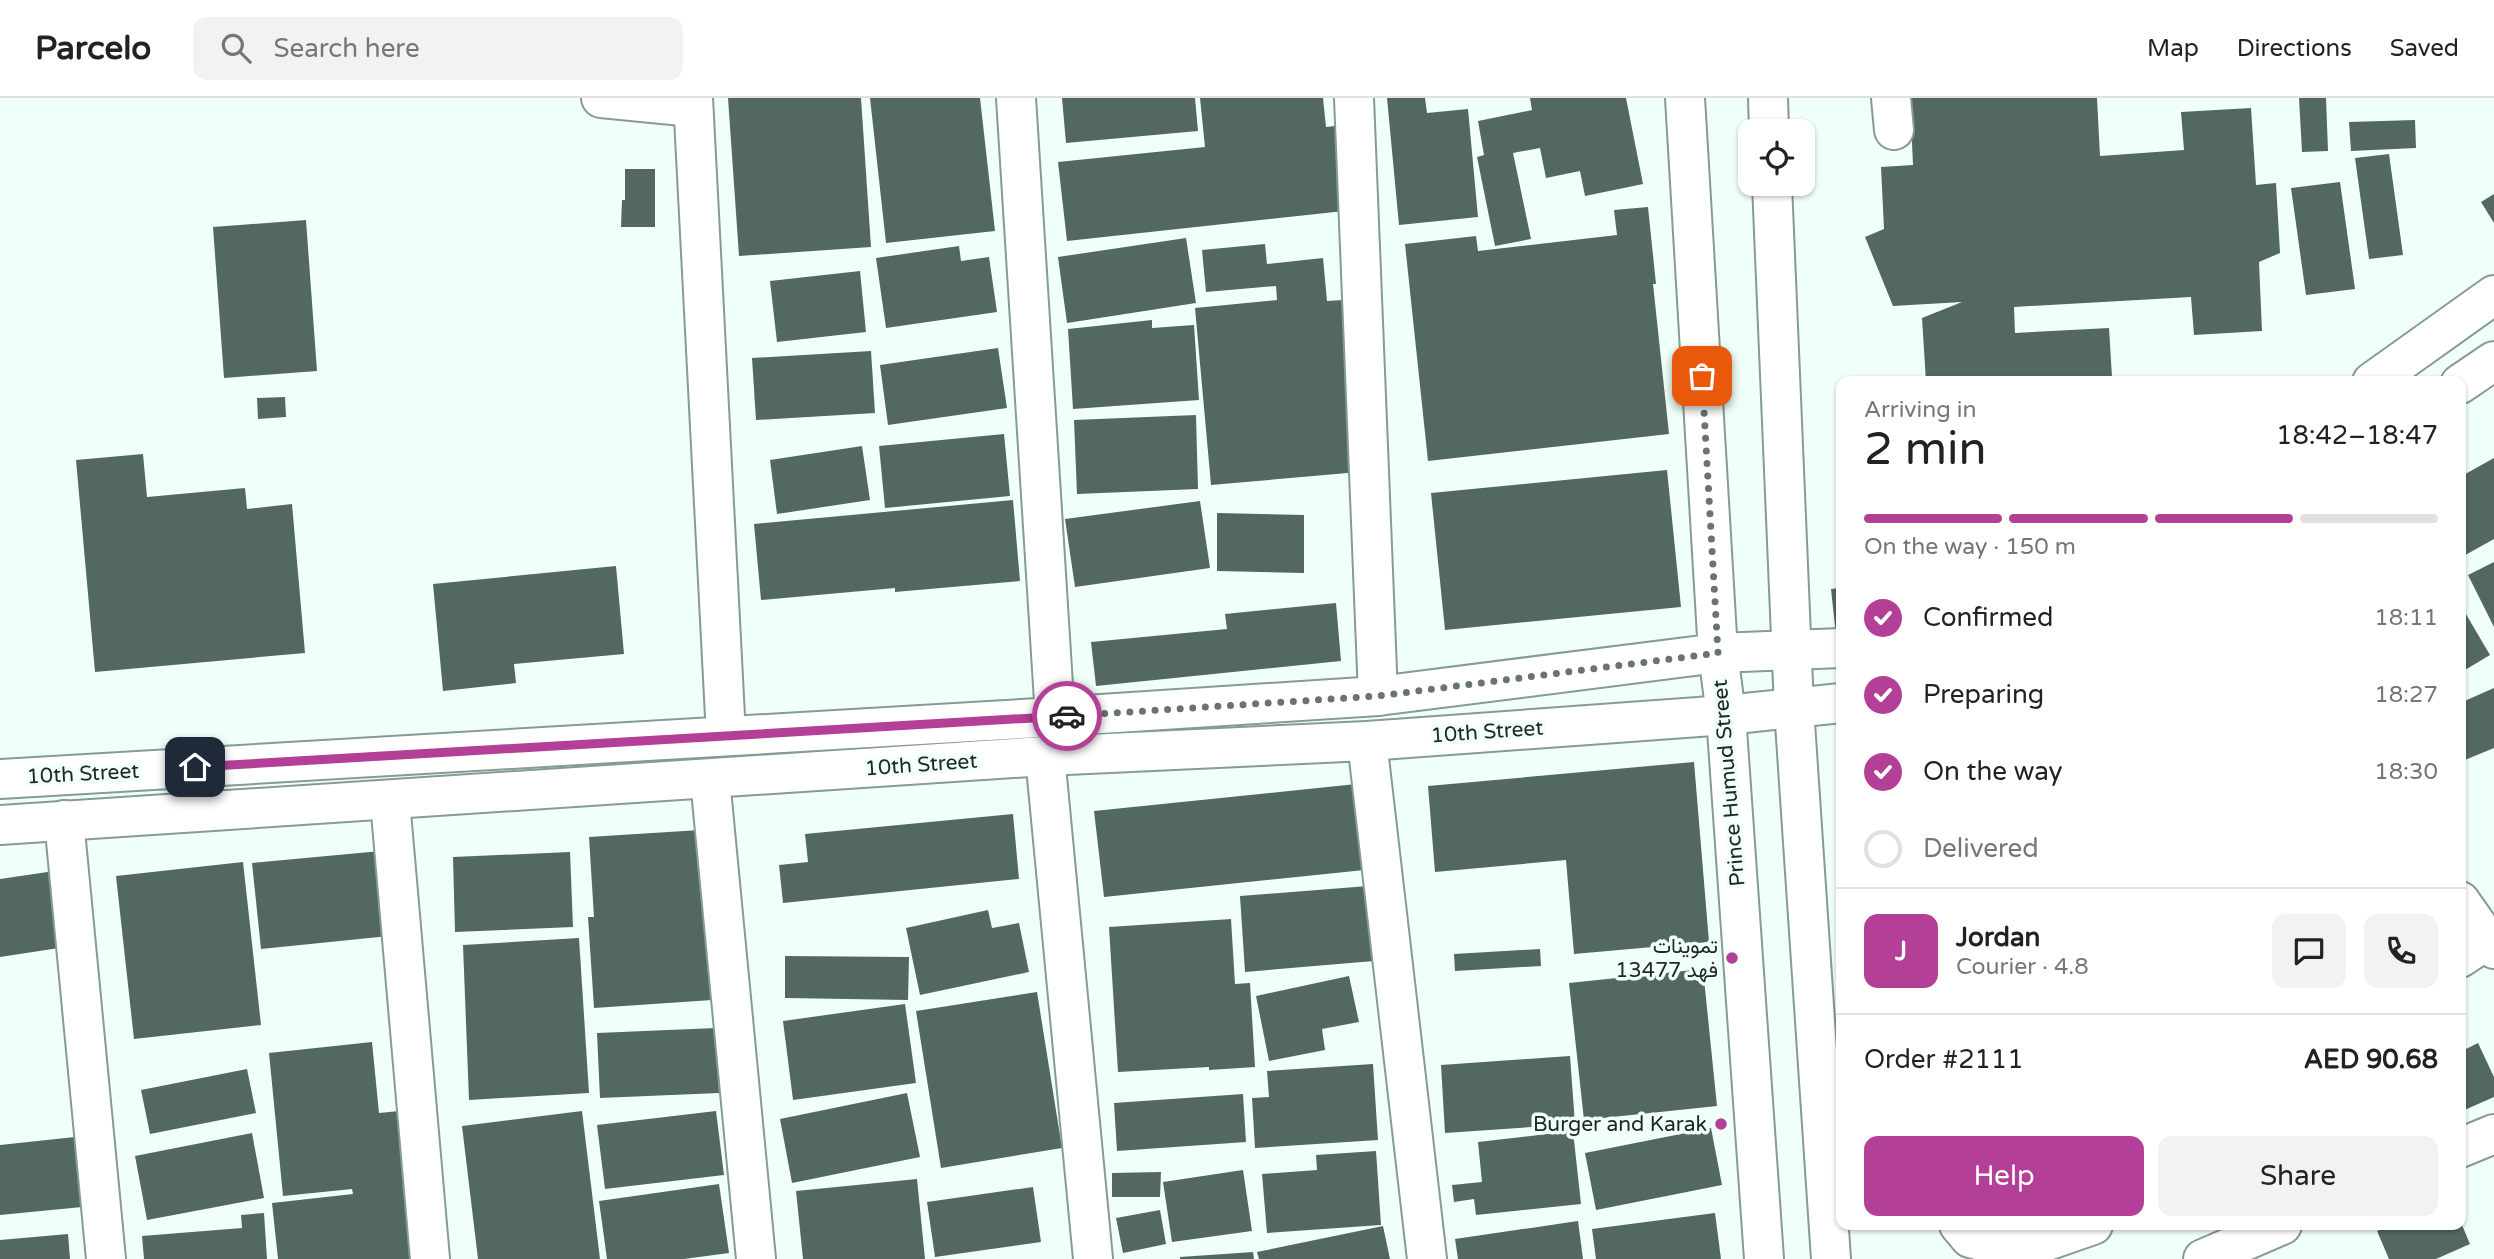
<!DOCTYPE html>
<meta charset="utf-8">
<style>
body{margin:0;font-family:"Varela Round",Vazirmatn,sans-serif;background:#f2f2f2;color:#222;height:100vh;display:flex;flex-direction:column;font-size:26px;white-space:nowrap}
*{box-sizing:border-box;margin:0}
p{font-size:23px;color:#767676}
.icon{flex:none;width:38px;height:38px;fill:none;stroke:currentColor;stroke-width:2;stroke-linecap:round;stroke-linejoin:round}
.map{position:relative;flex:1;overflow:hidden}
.side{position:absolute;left:1836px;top:278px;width:630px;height:854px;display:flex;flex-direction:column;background:#fff;border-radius:14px;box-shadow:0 2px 5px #0004}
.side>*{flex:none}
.tools{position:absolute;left:1738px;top:21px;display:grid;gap:14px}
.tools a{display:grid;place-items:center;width:77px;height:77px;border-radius:14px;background:#fff;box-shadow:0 2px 5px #0004;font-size:35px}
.pin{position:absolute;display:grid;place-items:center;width:60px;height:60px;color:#fff;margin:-30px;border-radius:14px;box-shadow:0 4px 10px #0006}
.courier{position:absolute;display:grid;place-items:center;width:70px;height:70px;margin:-35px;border:5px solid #b43f97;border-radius:50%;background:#fff;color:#222;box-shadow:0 2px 9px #0007}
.head em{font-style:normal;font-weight:600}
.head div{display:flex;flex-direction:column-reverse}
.head{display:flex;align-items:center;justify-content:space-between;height:119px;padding:0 28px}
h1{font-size:46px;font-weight:600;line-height:52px}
.bar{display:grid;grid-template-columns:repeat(4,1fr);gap:10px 7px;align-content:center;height:84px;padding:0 28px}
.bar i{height:9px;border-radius:5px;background:#e0e0e0}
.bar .on{background:#b43f97}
.bar p{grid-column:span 4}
.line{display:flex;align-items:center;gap:18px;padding:0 28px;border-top:2px solid #e0e0e0}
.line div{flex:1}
.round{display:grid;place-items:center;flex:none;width:74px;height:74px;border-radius:14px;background:#f2f2f2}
ol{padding:0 28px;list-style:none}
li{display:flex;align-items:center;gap:21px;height:77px}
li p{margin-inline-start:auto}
li .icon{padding:7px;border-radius:50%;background:#b43f97;color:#fff;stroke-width:4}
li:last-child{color:#767676}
li i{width:38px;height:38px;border:4px solid #e0e0e0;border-radius:50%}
.primary-button{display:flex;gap:14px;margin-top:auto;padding:14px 28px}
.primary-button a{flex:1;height:80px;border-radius:14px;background:#b43f97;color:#fff;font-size:28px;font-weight:600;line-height:80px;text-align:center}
.primary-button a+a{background:#f2f2f2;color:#222}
header{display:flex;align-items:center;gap:42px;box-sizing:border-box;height:98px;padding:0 35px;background:#fff;border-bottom:2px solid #e0e0e0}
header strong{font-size:33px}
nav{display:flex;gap:38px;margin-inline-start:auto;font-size:24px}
.search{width:490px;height:63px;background:#f2f2f2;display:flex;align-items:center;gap:18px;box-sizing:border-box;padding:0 24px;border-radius:14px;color:#767676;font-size:26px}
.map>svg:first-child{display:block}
</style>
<header>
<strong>Parcelo</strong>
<div class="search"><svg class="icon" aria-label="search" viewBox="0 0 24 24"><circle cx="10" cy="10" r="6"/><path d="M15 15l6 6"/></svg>Search here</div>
<nav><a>Map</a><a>Directions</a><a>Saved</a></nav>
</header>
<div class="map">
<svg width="2494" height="1161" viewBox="0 0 2494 1161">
<rect width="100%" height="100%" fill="#f1fffb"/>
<g fill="#536863">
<path d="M 728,0 L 861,0 L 871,149 L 739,158 Z"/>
<path d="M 870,0 L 980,0 L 995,133 L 886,145 Z"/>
<path d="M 1062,0 L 1195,0 L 1198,33 L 1066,45 Z"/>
<path d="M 1200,0 L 1323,0 L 1326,29 L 1335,28 L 1344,113 L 1067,143 L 1058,64 L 1205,49 Z"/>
<path d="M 1387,0 L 1425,0 L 1427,15 L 1468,11 L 1478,119 L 1399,127 Z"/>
<path d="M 1530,0 L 1626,0 L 1643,86 L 1585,98 L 1580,73 L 1546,80 L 1540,50 L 1513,55 L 1531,141 L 1495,148 L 1477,59 L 1484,57 L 1478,23 L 1532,12 Z"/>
<path d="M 1910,0 L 2097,0 L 2100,58 L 2184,52 L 2181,14 L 2251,10 L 2256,87 L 2276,85 L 2280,155 L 2259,164 L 2262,233 L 2194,237 L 2191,199 L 2014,209 L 2015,235 L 2109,230 L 2112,279 L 2061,284 L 1926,284 L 1922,220 L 1962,204 L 1893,208 L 1865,139 L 1884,131 L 1881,69 L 1913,67 Z"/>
<path d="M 2299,0 L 2326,0 L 2328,53 L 2302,54 Z"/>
<path d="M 2415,22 L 2416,50 L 2351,53 L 2349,24 Z"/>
<path d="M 2389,56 L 2403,157 L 2369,161 L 2355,60 Z"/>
<path d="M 625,71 L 655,71 L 655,129 L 621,129 L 622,102 L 625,102 Z"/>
<path d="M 2340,84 L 2355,191 L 2306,197 L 2291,90 Z"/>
<path d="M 2494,96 L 2494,125 L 2481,104 Z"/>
<path d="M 1648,109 L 1656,186 L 1653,186 L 1669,336 L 1428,363 L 1405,146 L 1476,138 L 1478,153 L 1617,137 L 1614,112 Z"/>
<path d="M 306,122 L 317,273 L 224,280 L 213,129 Z"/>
<path d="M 1186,140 L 1196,205 L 1067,225 L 1058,159 Z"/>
<path d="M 1265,146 L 1267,166 L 1323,160 L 1327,203 L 1343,202 L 1359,374 L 1211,387 L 1195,210 L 1277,202 L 1276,188 L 1206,194 L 1202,152 Z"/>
<path d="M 959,148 L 961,163 L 989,159 L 997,214 L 886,230 L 876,160 Z"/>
<path d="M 860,173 L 866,234 L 777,244 L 770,183 Z"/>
<path d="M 1152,222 L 1152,230 L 1194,227 L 1199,302 L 1073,311 L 1068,231 Z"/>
<path d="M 998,250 L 1007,310 L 888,327 L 880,267 Z"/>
<path d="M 871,253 L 875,315 L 756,322 L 752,260 Z"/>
<path d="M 285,299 L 286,319 L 258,321 L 257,300 Z"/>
<path d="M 1196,317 L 1198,391 L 1077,396 L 1074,322 Z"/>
<path d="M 1004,336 L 1010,398 L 885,410 L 879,348 Z"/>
<path d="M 862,348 L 870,402 L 777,416 L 770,362 Z"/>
<path d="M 143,356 L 147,399 L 245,390 L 247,411 L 292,406 L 305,555 L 95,574 L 76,362 Z"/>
<path d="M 2494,360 L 2494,441 L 2460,460 L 2460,379 Z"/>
<path d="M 1667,372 L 1681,509 L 1445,532 L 1431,395 Z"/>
<path d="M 1013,402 L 1020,483 L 895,494 L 895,490 L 761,502 L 754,426 Z"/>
<path d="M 1200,403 L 1210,470 L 1075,489 L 1065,421 Z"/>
<path d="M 1217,415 L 1304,417 L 1304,475 L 1217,473 Z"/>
<path d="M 2494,464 L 2494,529 L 2468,477 Z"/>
<path d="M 616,468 L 624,556 L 514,566 L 516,585 L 443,593 L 433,486 Z"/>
<path d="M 1841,490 L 1841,536 L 1836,537 L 1831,491 Z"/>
<path d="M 1336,505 L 1341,563 L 1096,588 L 1091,544 L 1227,531 L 1225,516 Z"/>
<path d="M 2460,506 L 2490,557 L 2460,575 Z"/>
<path d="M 2494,590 L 2494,650 L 2460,664 L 2460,605 Z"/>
<path d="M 1694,664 L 1709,844 L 1574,856 L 1566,762 L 1435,774 L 1428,688 Z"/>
<path d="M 1366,685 L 1374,771 L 1104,799 L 1094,713 Z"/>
<path d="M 1013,716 L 1019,781 L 783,805 L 779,767 L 808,764 L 805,736 Z"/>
<path d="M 716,731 L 727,901 L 594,910 L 588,819 L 594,819 L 589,739 Z"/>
<path d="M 381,753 L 389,838 L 261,851 L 252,765 Z"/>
<path d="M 570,754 L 573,829 L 455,834 L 453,759 Z"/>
<path d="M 243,764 L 261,927 L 134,941 L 116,778 Z"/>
<path d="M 61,772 L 72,848 L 0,859 L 0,781 Z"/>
<path d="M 1368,788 L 1374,863 L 1245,874 L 1240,798 Z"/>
<path d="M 988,812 L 992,830 L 1019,825 L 1029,874 L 920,897 L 906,830 Z"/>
<path d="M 1231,821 L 1235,886 L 1250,885 L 1255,969 L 1209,972 L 1209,969 L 1118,974 L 1109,829 Z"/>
<path d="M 579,840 L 589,995 L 469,1002 L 463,847 Z"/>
<path d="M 1540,851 L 1541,868 L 1455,873 L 1454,856 Z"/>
<path d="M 785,858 L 909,859 L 908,902 L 785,900 Z"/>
<path d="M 1703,871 L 1717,1008 L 1584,1022 L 1569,885 Z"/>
<path d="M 1349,878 L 1359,924 L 1322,931 L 1325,952 L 1269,963 L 1256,898 Z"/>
<path d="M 1037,894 L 1062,1050 L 941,1070 L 916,913 Z"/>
<path d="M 905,906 L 916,985 L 793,1002 L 783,923 Z"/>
<path d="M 716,930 L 719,995 L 600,1000 L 597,935 Z"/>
<path d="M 372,944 L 379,1015 L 410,1012 L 420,1161 L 278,1161 L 272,1105 L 353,1096 L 352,1091 L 283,1098 L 269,955 Z"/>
<path d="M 2478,945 L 2494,979 L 2494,999 L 2460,1014 L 2460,954 Z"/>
<path d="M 1570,958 L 1575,1026 L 1445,1035 L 1441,967 Z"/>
<path d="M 1373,966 L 1378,1042 L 1255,1050 L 1252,1000 L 1269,999 L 1267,973 Z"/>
<path d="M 247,971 L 256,1015 L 150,1036 L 141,992 Z"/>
<path d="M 907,995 L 920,1059 L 792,1085 L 780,1021 Z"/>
<path d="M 1243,996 L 1246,1044 L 1117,1053 L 1114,1005 Z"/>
<path d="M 582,1013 L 600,1161 L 478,1161 L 462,1028 Z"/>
<path d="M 716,1013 L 724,1077 L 605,1091 L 597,1027 Z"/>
<path d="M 1711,1030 L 1722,1087 L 1596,1112 L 1585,1055 Z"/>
<path d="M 1573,1033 L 1581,1106 L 1476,1117 L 1474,1101 L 1454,1104 L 1452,1087 L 1482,1084 L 1478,1044 Z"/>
<path d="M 252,1035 L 264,1100 L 147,1122 L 135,1058 Z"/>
<path d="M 75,1039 L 82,1109 L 0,1117 L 0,1047 Z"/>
<path d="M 1376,1053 L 1381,1127 L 1267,1135 L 1262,1076 L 1317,1072 L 1316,1057 Z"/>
<path d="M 1243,1072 L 1252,1133 L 1172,1144 L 1163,1084 Z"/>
<path d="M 1161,1074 L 1160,1099 L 1112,1099 L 1112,1075 Z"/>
<path d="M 917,1081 L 925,1161 L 803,1161 L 796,1093 Z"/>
<path d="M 719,1086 L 729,1155 L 684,1161 L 607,1161 L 599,1103 Z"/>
<path d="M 1033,1089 L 1041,1144 L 935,1159 L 927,1104 Z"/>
<path d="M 1160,1112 L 1166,1146 L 1123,1155 L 1116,1120 Z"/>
<path d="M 264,1115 L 267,1161 L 144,1161 L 142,1138 L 242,1130 L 241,1117 Z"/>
<path d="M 1715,1115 L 1721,1161 L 1596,1161 L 1592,1131 Z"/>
<path d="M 1578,1123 L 1583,1161 L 1458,1161 L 1455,1141 Z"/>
<path d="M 2390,1127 L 2462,1127 L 2470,1146 L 2436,1161 L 2389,1161 L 2377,1133 Z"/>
<path d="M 1383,1128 L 1390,1161 L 1259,1161 L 1257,1154 Z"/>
<path d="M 68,1136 L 70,1161 L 0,1161 L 0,1142 Z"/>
<path d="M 1253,1154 L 1254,1161 L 1180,1161 L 1180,1159 Z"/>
</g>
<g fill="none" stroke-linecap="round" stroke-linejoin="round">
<defs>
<g id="minor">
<path d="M 601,0 L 693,9"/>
<path d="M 693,0 L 726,638"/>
<path d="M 1016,0 L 1055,619"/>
<path d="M 1354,0 L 1378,598"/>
<path d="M 1685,0 L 1718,555 L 1726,617 L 1764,1161"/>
<path d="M 1768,0 L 1769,33"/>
<path d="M 1891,0 L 1894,32"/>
<path d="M 1772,86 L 1794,610 L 1831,1161"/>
<path d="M 2372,284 L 2494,197"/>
<path d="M 2460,286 L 2494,263"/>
<path d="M 1367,643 L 1427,1161"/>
<path d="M 1045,658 L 1093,1161"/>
<path d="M 0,681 L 1055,619 L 1378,598 L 1718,555 L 1841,550"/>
<path d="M 710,681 L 756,1161"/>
<path d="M 390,703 L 430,1161"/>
<path d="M 64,722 L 106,1161"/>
<path d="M 0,727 L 1045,658 L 1367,643 L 1726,617 L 1841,605"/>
<path d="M 2460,803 L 2494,851"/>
<path d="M 2460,860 L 2487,842"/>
<path d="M 2460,1050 L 2494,1036"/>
<path d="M 1959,1127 L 1970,1140 L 2003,1149 L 2044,1144 L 2093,1127"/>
<path d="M 2203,1161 L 2282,1127"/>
</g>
</defs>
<use href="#minor" stroke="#859b96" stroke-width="42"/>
<use href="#minor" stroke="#fff" stroke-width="38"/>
</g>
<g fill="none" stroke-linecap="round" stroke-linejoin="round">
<path stroke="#697371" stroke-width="7" stroke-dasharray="0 12.6" d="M 1067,618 L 1378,598 L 1718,555 L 1702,278"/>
<path stroke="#b43f97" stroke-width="9" d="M 195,669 L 1067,618"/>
</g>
<g fill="#b43f97" stroke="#f1fffb" stroke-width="2.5">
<circle cx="1732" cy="860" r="7"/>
<circle cx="1721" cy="1026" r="7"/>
</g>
<g text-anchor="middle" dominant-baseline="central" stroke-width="7" stroke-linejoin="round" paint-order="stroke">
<g font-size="21" fill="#202827" stroke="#f1fffb">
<text transform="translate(1487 634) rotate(-4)">10th Street</text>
<text transform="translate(921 667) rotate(-4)">10th Street</text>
<text transform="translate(83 676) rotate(-3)">10th Street</text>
<text transform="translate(1729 685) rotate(-95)">Prince Humud Street</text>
</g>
<g font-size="21" fill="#202827" stroke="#f1fffb" text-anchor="end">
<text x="1718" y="848">تموينات<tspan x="1718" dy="24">فهد 13477</tspan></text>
<text x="1707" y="1026">Burger and Karak</text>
</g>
</g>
</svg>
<div class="tools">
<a><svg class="icon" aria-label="locate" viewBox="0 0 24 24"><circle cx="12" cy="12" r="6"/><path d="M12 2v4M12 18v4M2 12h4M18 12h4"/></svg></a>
</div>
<div class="pin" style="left:1702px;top:278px;background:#ea580c"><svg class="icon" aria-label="bag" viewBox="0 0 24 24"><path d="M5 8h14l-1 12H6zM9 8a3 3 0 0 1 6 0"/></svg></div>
<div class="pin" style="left:195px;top:669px;background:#1f2937"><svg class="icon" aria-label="home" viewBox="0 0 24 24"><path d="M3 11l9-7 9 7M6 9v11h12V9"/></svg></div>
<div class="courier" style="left:1067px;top:618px"><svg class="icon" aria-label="car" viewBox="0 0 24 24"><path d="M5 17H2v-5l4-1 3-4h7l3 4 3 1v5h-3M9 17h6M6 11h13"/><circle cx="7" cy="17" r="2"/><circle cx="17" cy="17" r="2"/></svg></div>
<section class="side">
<div class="head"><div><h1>2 min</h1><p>Arriving in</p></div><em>18:42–18:47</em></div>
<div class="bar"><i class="on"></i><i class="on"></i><i class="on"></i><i></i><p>On the way · 150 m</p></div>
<ol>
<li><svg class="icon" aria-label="check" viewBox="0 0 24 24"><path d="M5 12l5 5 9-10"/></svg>Confirmed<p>18:11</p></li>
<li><svg class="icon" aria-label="check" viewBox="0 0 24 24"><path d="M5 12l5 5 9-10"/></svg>Preparing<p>18:27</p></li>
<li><svg class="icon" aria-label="check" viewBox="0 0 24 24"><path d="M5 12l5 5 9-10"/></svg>On the way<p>18:30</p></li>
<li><i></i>Delivered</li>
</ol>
<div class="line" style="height:126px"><b class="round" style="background:#b43f97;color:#fff">J</b><div><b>Jordan</b><p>Courier · 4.8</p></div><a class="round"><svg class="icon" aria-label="chat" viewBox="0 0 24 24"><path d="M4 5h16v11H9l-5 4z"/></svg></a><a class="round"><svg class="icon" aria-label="phone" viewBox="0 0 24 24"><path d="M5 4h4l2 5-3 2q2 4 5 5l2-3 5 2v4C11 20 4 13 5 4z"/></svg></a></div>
<div class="line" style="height:91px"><div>Order #2111</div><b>AED 90.68</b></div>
<div class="primary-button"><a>Help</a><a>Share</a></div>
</section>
</div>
